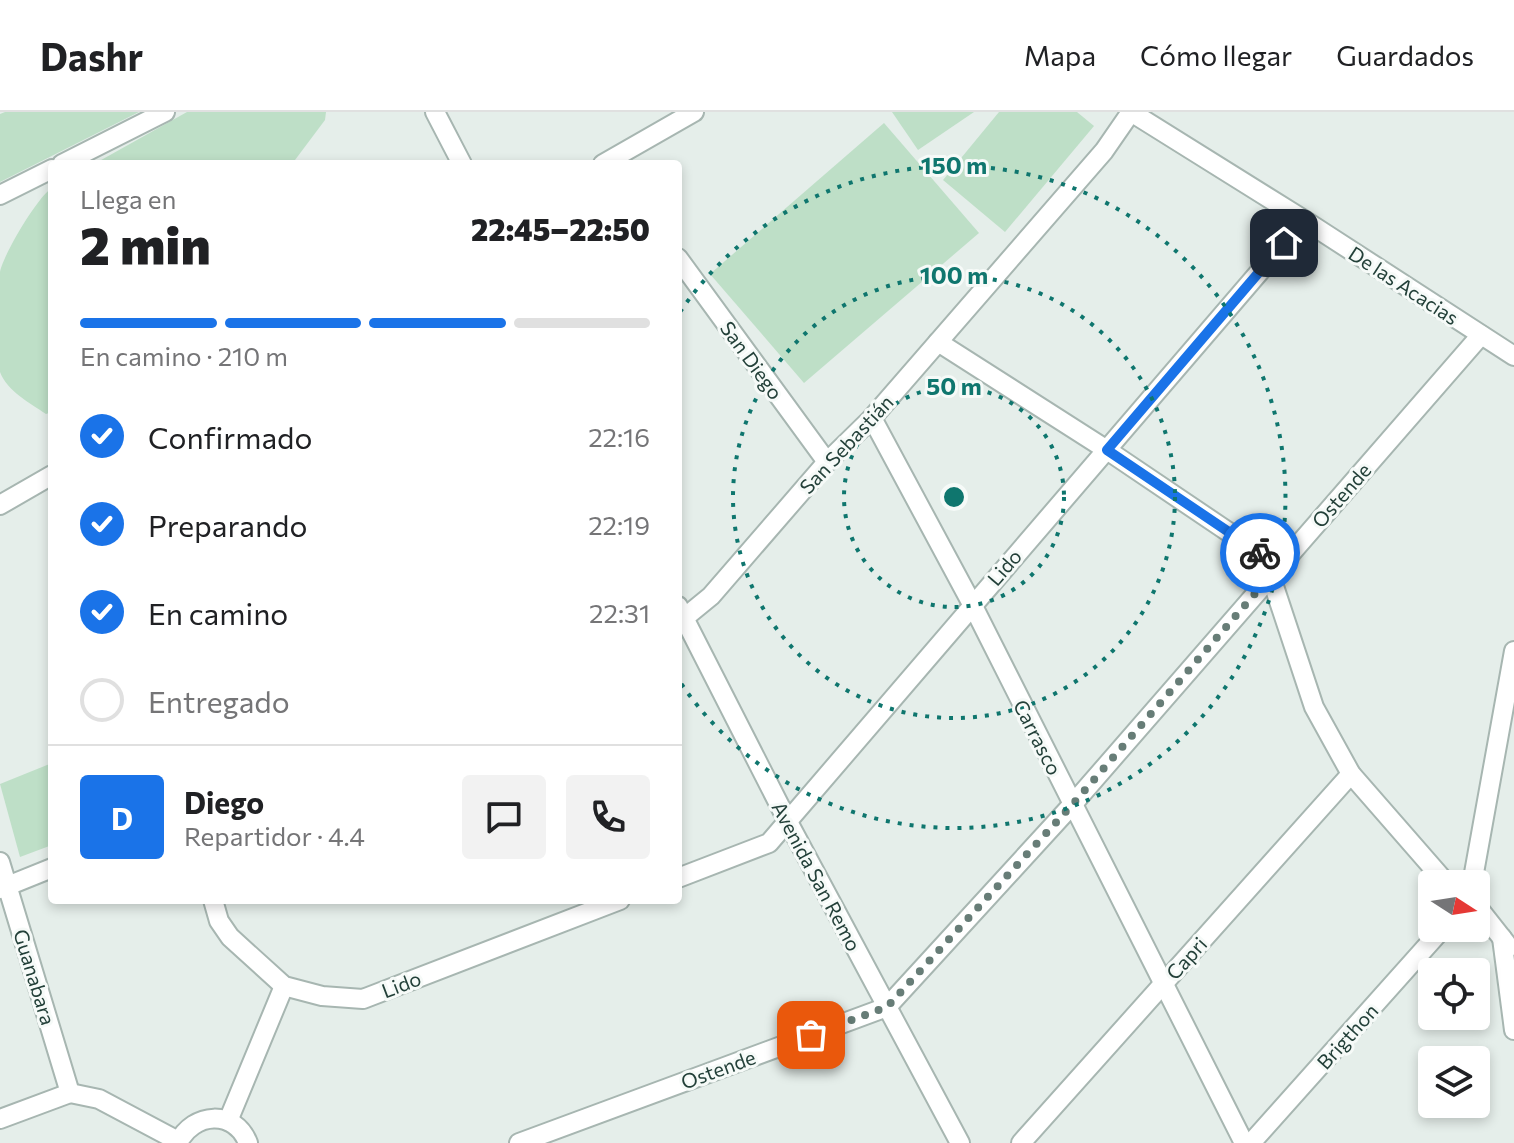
<!DOCTYPE html>
<html lang="es">
<meta charset="utf-8">
<style>
body{margin:0;font-family:Commissioner,sans-serif;background:#f2f2f2;color:#202124;height:100vh;display:flex;flex-direction:column;font-size:30px;white-space:nowrap}
*{box-sizing:border-box;margin:0}
p{font-size:26px;color:#757577}
.icon{flex:none;width:44px;height:44px;fill:none;stroke:currentColor;stroke-width:2;stroke-linecap:round;stroke-linejoin:round}
.map{position:relative;flex:1;overflow:hidden}
.details{position:absolute;left:48px;top:48px;width:634px;height:744px;display:flex;flex-direction:column;background:#fff;border-radius:8px;box-shadow:0 4px 12px #0003}
.details>*{flex:none}
.needle{width:52px;rotate:102deg}
.fabs{position:absolute;left:1418px;top:758px;display:grid;gap:16px}
.fabs a{display:grid;place-items:center;width:72px;height:72px;border-radius:8px;background:#fff;box-shadow:0 4px 12px #0003;font-size:40px}
.pin{position:absolute;display:grid;place-items:center;width:68px;height:68px;color:#fff;margin:-34px;border-radius:16px;box-shadow:0 4px 12px #0006}
.courier{position:absolute;display:grid;place-items:center;width:80px;height:80px;margin:-40px;border:6px solid #1a73e8;border-radius:50%;background:#fff;color:#222;box-shadow:0 2px 10px #0007}
.headline em{font-style:normal;font-weight:800}
.headline div{display:flex;flex-direction:column-reverse}
.headline{display:flex;align-items:center;justify-content:space-between;height:136px;padding:0 32px}
h1{font-size:52px;font-weight:800;line-height:60px}
.bar{display:grid;grid-template-columns:repeat(4,1fr);gap:12px 8px;align-content:center;height:96px;padding:0 32px}
.bar i{height:10px;border-radius:6px;background:#e0e0e0}
.bar .on{background:#1a73e8}
.bar p{grid-column:span 4}
.line{display:flex;align-items:center;gap:20px;padding:0 32px;border-top:2px solid #e0e0e0}
.line div{flex:1}
.round{display:grid;place-items:center;flex:none;width:84px;height:84px;border-radius:8px;background:#f2f2f2}
ol{padding:0 32px;list-style:none}
li{display:flex;align-items:center;gap:24px;height:88px}
li p{margin-inline-start:auto}
li .icon{padding:8px;border-radius:50%;background:#1a73e8;color:#fff;stroke-width:4}
li:last-child{color:#757577}
li i{width:44px;height:44px;border:4px solid #e0e0e0;border-radius:50%}
header{display:flex;align-items:center;gap:48px;box-sizing:border-box;height:112px;padding:0 40px;background:#fff;border-bottom:2px solid #e0e0e0}
header strong{font-size:38px}
nav{display:flex;gap:44px;margin-inline-start:auto;font-size:28px}
.map>svg:first-child{display:block}
</style>
<header>
<strong>Dashr</strong>
<nav><a>Mapa</a><a>Cómo llegar</a><a>Guardados</a></nav>
</header>
<div class="map">
<svg width="1514" height="1031" viewBox="0 0 1514 1031">
<rect width="100%" height="100%" fill="#e5eeea"/>
<g fill="#bedfc7">
<path d="M 5,0 L 139,0 L 0,70 L 0,2 Z"/>
<path d="M 187,0 L 326,0 L 325,8 L 292,52 L 94,52 Z"/>
<path d="M 892,0 L 974,0 L 918,38 Z"/>
<path d="M 999,0 L 1077,0 L 1094,14 L 1005,120 L 943,68 Z"/>
<path d="M 884,11 L 979,121 L 804,271 L 710,162 Z"/>
<path d="M 52,76 L 52,300 L 46,302 C 30,291 7,279 0,260 C 0,254 0,169 0,160 C 3,143 38,84 52,76 Z"/>
<path d="M 52,651 L 52,733 L 20,745 L 0,672 Z"/>
</g>
<g fill="none" stroke-linecap="round" stroke-linejoin="round">
<defs>
<g id="minor">
<path d="M 435,0 L 462,52"/>
<path d="M 1131,0 L 1304,108 L 1514,244"/>
<path d="M 62,52 L 165,0"/>
<path d="M 603,52 L 694,0"/>
<path d="M 0,83 L 52,57"/>
<path d="M 678,146 L 827,350"/>
<path d="M 938,230 L 1107,338 L 1264,444 L 1314,595 L 1351,662 L 1447,772"/>
<path d="M 872,306 L 972,492 L 1244,1031"/>
<path d="M 0,393 L 52,363"/>
<path d="M 678,494 L 787,708 L 960,1031"/>
<path d="M 678,511 L 711,484 L 827,350 L 872,306 L 1104,39 L 1131,0"/>
<path d="M 0,750 L 70,981"/>
<path d="M 678,766 L 769,731 L 1304,108"/>
<path d="M 1472,772 L 1514,539"/>
<path d="M 0,777 L 52,756"/>
<path d="M 213,788 L 219,809 L 230,825 L 284,874 L 322,884 L 363,887 L 620,788"/>
<path d="M 1476,793 L 1509,835"/>
<path d="M 1502,826 L 1514,918"/>
<path d="M 70,981 L 99,987 L 178,1029"/>
<path d="M 0,1007 L 70,981"/>
<path d="M 228,1009 L 284,874"/>
<path d="M 178,1031 C 193,1000 235,997 248,1031"/>
<path d="M 519,1031 L 887,895 L 1072,693 L 1481,223"/>
<path d="M 1021,1031 L 1351,662"/>
<path d="M 1251,1031 L 1443,816"/>
</g>
</defs>
<use href="#minor" stroke="#a7b6b1" stroke-width="22"/>
<use href="#minor" stroke="#fff" stroke-width="18"/>
</g>
<g fill="none" stroke-linecap="round" stroke-linejoin="round">
<path stroke="#677d77" stroke-width="8" stroke-dasharray="0 14.4" d="M 811,923 L 887,895 L 1072,693 L 1272,462 L 1264,444 L 1260,441"/>
<path stroke="#1a73e8" stroke-width="10" d="M 1260,441 L 1107,338 L 1284,131"/>
</g>
<g fill="none" stroke="#0f766e" stroke-width="4" stroke-dasharray="4 8">
<circle cx="954" cy="385" r="110"/>
<circle cx="954" cy="385" r="221"/>
<path d="M680 200A331 331 0 1 1 680 570"/>
</g>
<g text-anchor="middle" dominant-baseline="central" stroke-width="6" stroke-linejoin="round" paint-order="stroke">
<g font-size="20" fill="#234039" stroke="#f6faf8">
<text transform="translate(1404 173) rotate(33)">De las Acacias</text>
<text transform="translate(752 248) rotate(54)">San Diego</text>
<text transform="translate(846 332) rotate(-47)">San Sebastián</text>
<text transform="translate(1341 383) rotate(-49)">Ostende</text>
<text transform="translate(1004 455) rotate(-49)">Lido</text>
<text transform="translate(1038 625) rotate(63)">Carrasco</text>
<text transform="translate(817 764) rotate(62)">Avenida San Remo</text>
<text transform="translate(1186 846) rotate(-48)">Capri</text>
<text transform="translate(35 865) rotate(73)">Guanabara</text>
<text transform="translate(401 872) rotate(-21)">Lido</text>
<text transform="translate(1347 924) rotate(-48)">Brigthon</text>
<text transform="translate(718 957) rotate(-20)">Ostende</text>
</g>
</g>
<circle cx="954" cy="385" r="12" fill="#0f766e" stroke="#f6faf8" stroke-width="4"/>
<g font-size="24" text-anchor="middle" font-weight="bold" fill="#0f766e" stroke="#f6faf8" stroke-width="6" stroke-linejoin="round" paint-order="stroke">
<text x="954" y="62">150 m</text>
<text x="954" y="172">100 m</text>
<text x="954" y="283">50 m</text>
</g>
</svg>
<div class="fabs">
<a><svg class="needle" viewBox="-14 -14 28 28"><path d="M0-13l5 13h-10z" fill="#e53935"/><path d="M0 13l5-13h-10z" fill="#757577"/></svg></a>
<a><svg class="icon" aria-label="locate" viewBox="0 0 24 24"><circle cx="12" cy="12" r="6"/><path d="M12 2v4M12 18v4M2 12h4M18 12h4"/></svg></a>
<a><svg class="icon" aria-label="layers" viewBox="0 0 24 24"><path d="M12 4l9 5-9 5-9-5zM3 14l9 5 9-5"/></svg></a>
</div>
<div class="pin" style="left:811px;top:923px;background:#ea580c"><svg class="icon" aria-label="bag" viewBox="0 0 24 24"><path d="M5 8h14l-1 12H6zM9 8a3 3 0 0 1 6 0"/></svg></div>
<div class="pin" style="left:1284px;top:131px;background:#1f2937"><svg class="icon" aria-label="home" viewBox="0 0 24 24"><path d="M3 11l9-7 9 7M6 9v11h12V9"/></svg></div>
<div class="courier" style="left:1260px;top:441px"><svg class="icon" aria-label="bike" viewBox="0 0 24 24"><circle cx="6" cy="16" r="4"/><circle cx="18" cy="16" r="4"/><path d="M6 16l4-8h5l3 8M10 8l3 8H6M13 5h3"/></svg></div>
<section class="details">
<div class="headline"><div><h1>2 min</h1><p>Llega en</p></div><em>22:45–22:50</em></div>
<div class="bar"><i class="on"></i><i class="on"></i><i class="on"></i><i></i><p>En camino · 210 m</p></div>
<ol>
<li><svg class="icon" aria-label="check" viewBox="0 0 24 24"><path d="M5 12l5 5 9-10"/></svg>Confirmado<p>22:16</p></li>
<li><svg class="icon" aria-label="check" viewBox="0 0 24 24"><path d="M5 12l5 5 9-10"/></svg>Preparando<p>22:19</p></li>
<li><svg class="icon" aria-label="check" viewBox="0 0 24 24"><path d="M5 12l5 5 9-10"/></svg>En camino<p>22:31</p></li>
<li><i></i>Entregado</li>
</ol>
<div class="line" style="height:144px"><b class="round" style="background:#1a73e8;color:#fff">D</b><div><b>Diego</b><p>Repartidor · 4.4</p></div><a class="round"><svg class="icon" aria-label="chat" viewBox="0 0 24 24"><path d="M4 5h16v11H9l-5 4z"/></svg></a><a class="round"><svg class="icon" aria-label="phone" viewBox="0 0 24 24"><path d="M5 4h4l2 5-3 2q2 4 5 5l2-3 5 2v4C11 20 4 13 5 4z"/></svg></a></div>
</section>
</div>
